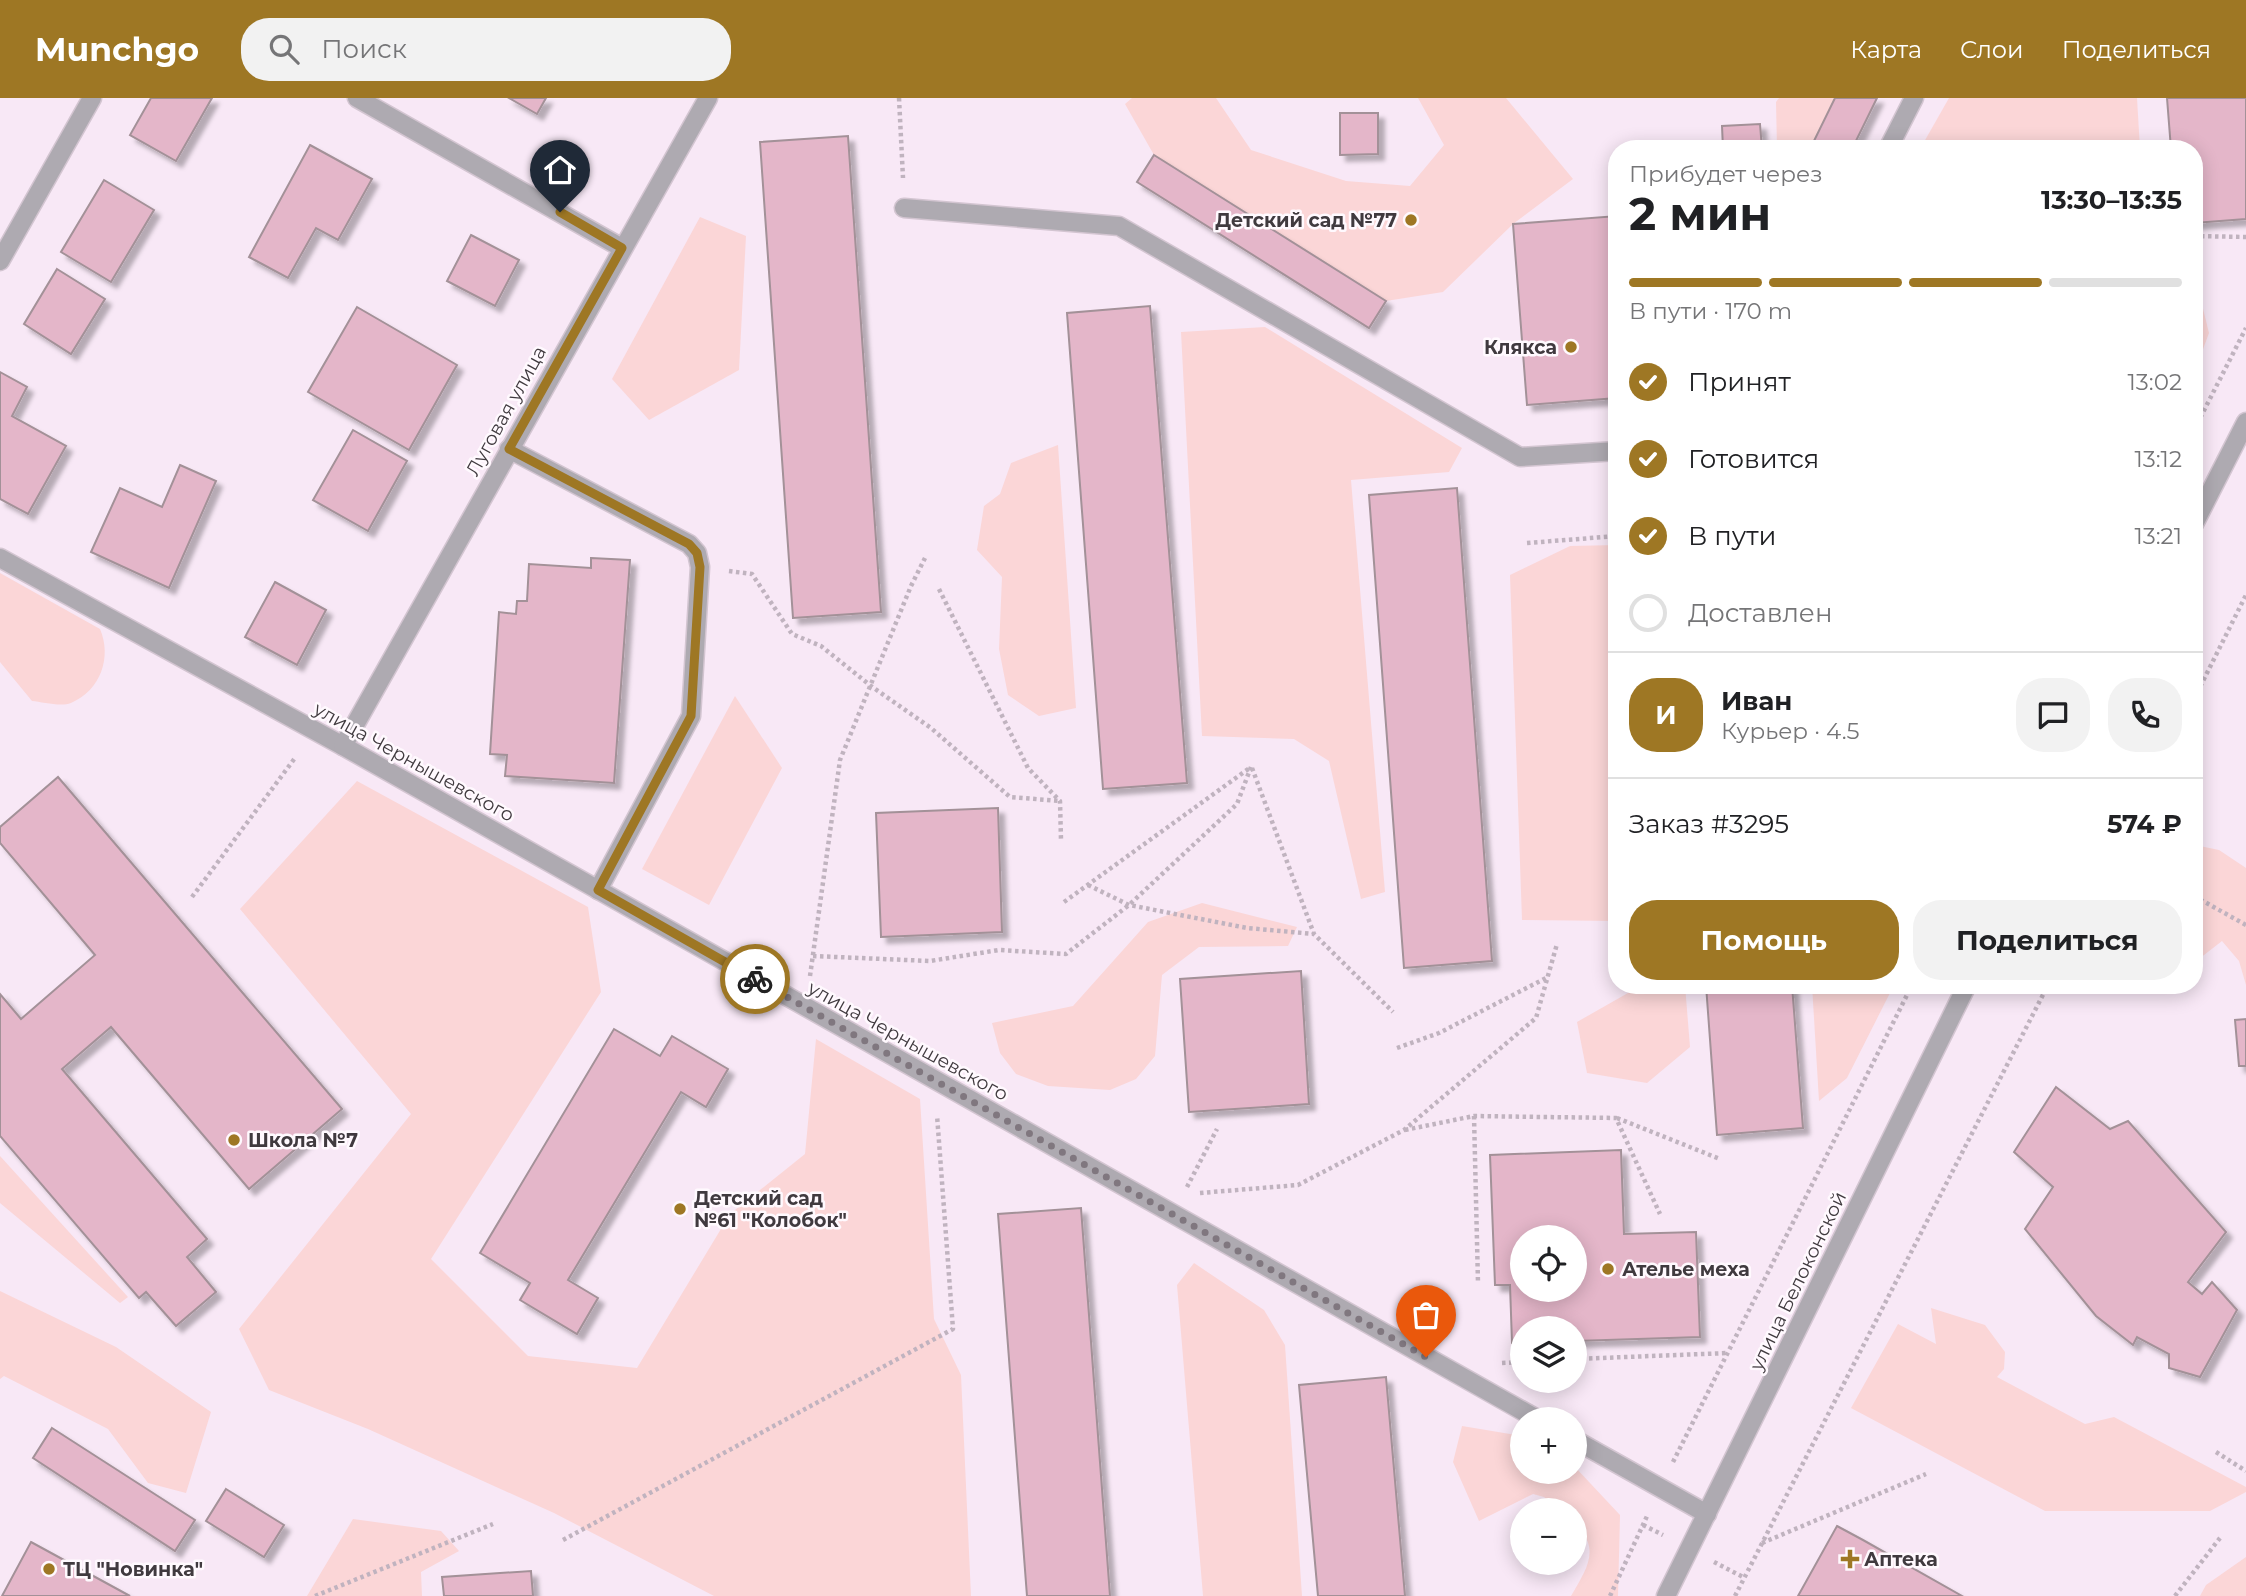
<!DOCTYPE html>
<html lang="ru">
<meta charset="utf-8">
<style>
body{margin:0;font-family:Montserrat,sans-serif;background:#f2f2f2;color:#202124;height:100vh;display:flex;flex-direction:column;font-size:26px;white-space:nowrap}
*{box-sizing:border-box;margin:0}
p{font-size:23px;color:#757577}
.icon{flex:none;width:38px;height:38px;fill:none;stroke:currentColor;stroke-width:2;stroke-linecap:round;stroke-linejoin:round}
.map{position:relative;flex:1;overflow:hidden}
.details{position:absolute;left:1608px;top:42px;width:595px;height:854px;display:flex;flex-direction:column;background:#fff;border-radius:28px;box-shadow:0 4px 18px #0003}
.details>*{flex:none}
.controls{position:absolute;left:1510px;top:1127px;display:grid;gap:14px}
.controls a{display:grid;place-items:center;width:77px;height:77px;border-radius:50%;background:#fff;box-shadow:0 4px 18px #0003;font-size:35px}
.pin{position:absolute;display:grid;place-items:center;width:60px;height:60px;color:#fff;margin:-72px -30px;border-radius:50% 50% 50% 0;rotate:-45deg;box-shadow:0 0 7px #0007}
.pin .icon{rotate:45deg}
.courier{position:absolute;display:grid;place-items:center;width:70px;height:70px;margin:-35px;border:5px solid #9e7724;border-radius:50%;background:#fff;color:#222;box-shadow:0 2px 9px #0007}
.overview em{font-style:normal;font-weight:700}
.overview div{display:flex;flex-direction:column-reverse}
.overview{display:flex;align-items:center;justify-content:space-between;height:119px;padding:0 21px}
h1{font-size:46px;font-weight:700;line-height:52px}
.bar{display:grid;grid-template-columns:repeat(4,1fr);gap:10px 7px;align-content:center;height:84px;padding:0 21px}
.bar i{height:9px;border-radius:5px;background:#e0e0e0}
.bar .active{background:#9e7724}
.bar p{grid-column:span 4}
.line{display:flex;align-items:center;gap:18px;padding:0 21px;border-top:2px solid #e0e0e0}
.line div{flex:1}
.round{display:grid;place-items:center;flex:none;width:74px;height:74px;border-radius:28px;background:#f2f2f2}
ol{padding:0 21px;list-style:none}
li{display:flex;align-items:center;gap:21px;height:77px}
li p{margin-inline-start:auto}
li .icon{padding:7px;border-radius:50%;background:#9e7724;color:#fff;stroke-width:4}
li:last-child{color:#757577}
li i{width:38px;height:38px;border:4px solid #e0e0e0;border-radius:50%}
.primary-button{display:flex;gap:14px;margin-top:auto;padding:14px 21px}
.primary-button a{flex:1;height:80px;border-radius:28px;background:#9e7724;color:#fff;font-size:28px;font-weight:700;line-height:80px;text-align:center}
.primary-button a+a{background:#f2f2f2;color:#202124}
header{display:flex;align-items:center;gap:42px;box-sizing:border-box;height:98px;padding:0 35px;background:#9e7724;color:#fff}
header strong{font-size:33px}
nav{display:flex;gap:38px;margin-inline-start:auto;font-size:24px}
.search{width:490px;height:63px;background:#f2f2f2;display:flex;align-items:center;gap:18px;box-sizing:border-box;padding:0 24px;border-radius:28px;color:#757577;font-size:26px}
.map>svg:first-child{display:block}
</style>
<header>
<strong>Munchgo</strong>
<div class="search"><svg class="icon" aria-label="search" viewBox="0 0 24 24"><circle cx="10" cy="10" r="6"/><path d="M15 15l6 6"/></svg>Поиск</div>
<nav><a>Карта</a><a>Слои</a><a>Поделиться</a></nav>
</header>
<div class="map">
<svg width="2246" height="1498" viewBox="0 0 2246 1498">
<defs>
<filter id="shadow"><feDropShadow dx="6" dy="6" stdDeviation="2" flood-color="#0004"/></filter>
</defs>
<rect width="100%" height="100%" fill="#f8e8f6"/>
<g fill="#fbd6d7">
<path d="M 1132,0 L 1216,0 L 1251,52 L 1346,83 L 1410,88 L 1444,47 L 1418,0 L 1506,0 L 1573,81 L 1513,126 L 1443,194 L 1386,203 L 1154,57 L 1125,6 Z"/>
<path d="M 1779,0 L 1835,0 L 1810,51 L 1777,51 L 1776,4 Z"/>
<path d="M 1949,0 L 2137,0 L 2140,51 L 1920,51 Z"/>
<path d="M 700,119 L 746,138 L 739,272 L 649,322 L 612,281 Z"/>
<path d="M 2194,174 L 2209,235 L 2195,273 L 2194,273 Z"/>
<path d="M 1265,229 L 1462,350 L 1449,374 L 1351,382 L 1385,794 L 1361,801 L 1329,663 L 1294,641 L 1202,638 L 1181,234 Z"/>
<path d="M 1058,347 L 1076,610 L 1039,618 L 1008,597 L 999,551 L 1002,479 L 977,452 L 984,408 L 1000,396 L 1011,365 Z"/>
<path d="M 1617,447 L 1617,823 L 1522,822 L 1510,477 L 1570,448 Z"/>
<path d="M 0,475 L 100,531 C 112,559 101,592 71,605 C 61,609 42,604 32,603 L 0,564 Z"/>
<path d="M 735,598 L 782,670 L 709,807 L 642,771 Z"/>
<path d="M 357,683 L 588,809 L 601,894 L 431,1161 L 528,1258 L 637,1270 L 730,1116 L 805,1056 L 816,941 L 920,1001 L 934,1221 L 961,1277 L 971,1498 L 714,1498 L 554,1415 L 368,1331 L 269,1292 L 239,1231 L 411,1016 L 240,811 Z"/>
<path d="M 2195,747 L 2219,752 L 2246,770 L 2246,887 L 2239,863 L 2222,843 L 2195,864 Z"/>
<path d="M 1202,805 L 1297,829 L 1288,848 L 1199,849 L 1162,877 L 1155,958 L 1136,981 L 1110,992 L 1048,988 L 1016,976 L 1000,955 L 992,925 L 1073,908 L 1148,824 Z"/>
<path d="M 1642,887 L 1685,887 L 1690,949 L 1647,985 L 1587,975 L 1577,924 Z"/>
<path d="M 1812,887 L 1894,887 L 1847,980 L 1819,1003 Z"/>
<path d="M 0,1058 L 128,1199 L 120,1205 L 0,1105 Z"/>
<path d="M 1194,1165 L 1264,1212 L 1285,1247 L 1302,1498 L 1203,1498 L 1177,1187 Z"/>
<path d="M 0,1193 L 116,1249 L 211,1314 L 186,1395 L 148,1385 L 108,1331 L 4,1278 L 0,1281 Z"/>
<path d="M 1931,1210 L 1985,1227 L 2005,1254 L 2004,1271 L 1997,1279 L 2085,1326 L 2114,1319 L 2246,1389 L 2246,1394 L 2210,1413 L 2045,1413 L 1851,1310 L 1898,1226 L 1936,1246 Z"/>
<path d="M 1462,1328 L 1522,1338 L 1522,1374 L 1575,1374 L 1575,1369 L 1620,1417 L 1618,1498 L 1571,1498 C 1586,1472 1602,1450 1575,1427 L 1575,1412 L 1559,1412 L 1544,1399 L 1533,1396 L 1479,1423 L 1453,1364 Z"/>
<path d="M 353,1421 L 441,1433 L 459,1453 L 421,1474 L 422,1498 L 307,1498 Z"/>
<path d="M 2246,1459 L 2246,1498 L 2200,1498 L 2206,1487 Z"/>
</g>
<g fill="#e4b6c9" stroke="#a39198" stroke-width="2" fill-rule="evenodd" filter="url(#shadow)">
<path d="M 151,0 L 212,0 L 176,63 L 130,37 Z"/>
<path d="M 509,0 L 546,0 L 537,16 Z"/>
<path d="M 1835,0 L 1877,0 L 1852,51 L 1810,51 Z"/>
<path d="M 2167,0 L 2246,0 L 2246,121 L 2194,125 L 2194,51 L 2171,51 Z"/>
<path d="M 1340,15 L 1378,15 L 1378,56 L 1340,57 Z"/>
<path d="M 1760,26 L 1762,51 L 1723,51 L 1722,28 Z"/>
<path d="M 848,38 L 881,514 L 793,520 L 760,44 Z"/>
<path d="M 310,47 L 372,81 L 338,142 L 316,130 L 288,180 L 249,159 Z"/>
<path d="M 1154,57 L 1386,203 L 1369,230 L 1137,84 Z"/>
<path d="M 104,82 L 154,112 L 111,184 L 61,154 Z"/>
<path d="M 1617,118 L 1617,300 L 1527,307 L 1513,126 Z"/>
<path d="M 471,137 L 519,162 L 495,208 L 447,183 Z"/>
<path d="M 57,171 L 105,201 L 71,256 L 24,226 Z"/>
<path d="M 1150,208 L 1187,685 L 1103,691 L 1067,215 Z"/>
<path d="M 357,209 L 457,267 L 409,352 L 308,294 Z"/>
<path d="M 0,274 L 27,289 L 12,318 L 66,348 L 28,416 L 0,401 Z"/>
<path d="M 353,332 L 407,363 L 368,433 L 313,402 Z"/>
<path d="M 180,367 L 216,383 L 169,490 L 91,454 L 120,390 L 162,409 Z"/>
<path d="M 1457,390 L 1492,863 L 1404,870 L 1369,397 Z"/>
<path d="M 591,460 L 630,462 L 614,685 L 505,678 L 507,657 L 490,656 L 499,514 L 516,516 L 517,503 L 527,503 L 529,466 L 591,470 Z"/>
<path d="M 275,484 L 326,512 L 297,567 L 245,539 Z"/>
<path d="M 58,679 L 342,1011 L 249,1091 L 111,929 L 62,971 L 207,1141 L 187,1159 L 216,1194 L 176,1228 L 146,1194 L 139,1200 L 0,1038 L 0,896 L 21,921 L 95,857 L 0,745 L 0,729 Z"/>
<path d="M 998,710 L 1002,834 L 881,839 L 876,715 Z"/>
<path d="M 1301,873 L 1309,1006 L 1189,1014 L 1180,881 Z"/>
<path d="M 1706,887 L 1792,887 L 1803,1030 L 1717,1037 Z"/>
<path d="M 2246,921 L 2246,968 L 2239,968 L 2235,922 Z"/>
<path d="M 614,931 L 660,958 L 672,938 L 728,971 L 706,1009 L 681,994 L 568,1182 L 598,1200 L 577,1236 L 520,1202 L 530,1185 L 480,1155 Z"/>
<path d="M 2056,989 L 2110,1031 L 2128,1023 L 2226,1134 L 2188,1184 L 2202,1196 L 2212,1184 L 2237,1212 L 2200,1279 L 2169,1270 L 2169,1256 L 2137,1239 L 2133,1247 L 2096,1218 L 2025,1131 L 2053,1089 L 2014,1054 Z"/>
<path d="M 1621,1052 L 1624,1136 L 1696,1134 L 1700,1239 L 1575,1243 L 1575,1230 L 1522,1230 L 1522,1245 L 1512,1245 L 1510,1187 L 1495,1187 L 1490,1057 ZM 1522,1139 L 1575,1139 L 1575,1192 L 1522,1192 Z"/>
<path d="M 1081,1110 L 1110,1498 L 1027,1498 L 998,1116 Z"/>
<path d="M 1386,1279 L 1405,1498 L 1318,1498 L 1299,1287 Z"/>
<path d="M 52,1330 L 195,1422 L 175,1453 L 33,1360 Z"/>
<path d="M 226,1391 L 284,1427 L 264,1459 L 206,1423 Z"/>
<path d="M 1837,1428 L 1863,1442 L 1962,1498 L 1798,1498 Z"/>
<path d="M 31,1444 L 130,1498 L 2,1498 Z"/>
<path d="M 531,1473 L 533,1498 L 444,1498 L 442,1479 Z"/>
</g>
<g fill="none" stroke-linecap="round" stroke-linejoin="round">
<defs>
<g id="lane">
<path d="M 1888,51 L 1914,0"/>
<path d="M 904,110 L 1119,128 L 1520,359 L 1617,353"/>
<path d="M 509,351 L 689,446 L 697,455 L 700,469 L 691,618 L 598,792"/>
</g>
<g id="street">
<path d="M 357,0 L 622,150"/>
<path d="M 0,163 L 92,0"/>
<path d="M 2194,426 L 2246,324"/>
<path d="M 0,460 L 343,648 L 1537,1321"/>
<path d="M 343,648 L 708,0"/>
<path d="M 1575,1342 L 1707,1416"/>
<path d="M 1666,1498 L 1967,887"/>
</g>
</defs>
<use href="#lane" stroke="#d3c5d1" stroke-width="21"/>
<use href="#street" stroke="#d3c5d1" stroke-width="21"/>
<g stroke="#c0b3bf" stroke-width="4.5" stroke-dasharray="3.5 3.5" stroke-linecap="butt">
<path d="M 899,0 L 903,80"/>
<path d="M 2194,138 L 2246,139"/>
<path d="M 2194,332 L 2246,230"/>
<path d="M 1527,445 L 1617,438"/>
<path d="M 729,473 L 752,476 L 792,536 L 821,548 L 871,588 L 931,630 L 1010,699 L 1060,703"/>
<path d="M 939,491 L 1028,670 L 1060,703 L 1061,742"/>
<path d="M 2194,601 L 2246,497"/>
<path d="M 1252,670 L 1314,836 L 1393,914"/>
<path d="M 1088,787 L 1129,807 L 1247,830 L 1314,836"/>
<path d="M 2194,798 L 2246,827"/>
<path d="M 192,799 L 295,660"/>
<path d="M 1064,804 L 1251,669"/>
<path d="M 813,858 L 930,863 L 999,852 L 1066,856 L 1129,807 L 1237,706 L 1251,669"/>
<path d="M 810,878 L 840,662 L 911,488 L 925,460"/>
<path d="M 1397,950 L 1439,935 L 1548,879"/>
<path d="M 1474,1018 L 1478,1185"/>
<path d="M 1617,1020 L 1720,1061"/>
<path d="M 1405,1032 L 1474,1018 L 1616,1020 L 1660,1116"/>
<path d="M 1187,1089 L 1217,1031"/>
<path d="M 1200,1095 L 1298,1087 L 1404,1032 L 1536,920 L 1557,846"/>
<path d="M 1575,1261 L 1728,1255"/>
<path d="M 1502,1265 L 1522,1264"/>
<path d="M 2216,1354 L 2246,1373"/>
<path d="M 1673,1364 L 1912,887"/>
<path d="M 1643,1427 L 1663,1437"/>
<path d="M 563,1442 L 953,1231 L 937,1017"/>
<path d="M 1762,1445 L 1926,1376"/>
<path d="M 1714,1464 L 1745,1480"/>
<path d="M 315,1498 L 493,1426"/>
<path d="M 1610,1498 L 1648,1416"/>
<path d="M 1735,1498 L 2048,887"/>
<path d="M 2175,1498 L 2220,1440"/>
</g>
<use href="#lane" stroke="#aeaab1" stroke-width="18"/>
<use href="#street" stroke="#aeaab1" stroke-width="18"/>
</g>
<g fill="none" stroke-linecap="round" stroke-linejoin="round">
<path stroke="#80777f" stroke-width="7" stroke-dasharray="0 12.6" d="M 755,881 L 1426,1259"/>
<path stroke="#9e7724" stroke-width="9" d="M 560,114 L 622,150 L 509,351 L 689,446 L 697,455 L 700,469 L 691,618 L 598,792 L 755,881"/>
</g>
<g fill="#9e7724" stroke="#fff9fe" stroke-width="2.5">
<circle cx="1411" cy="122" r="7"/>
<circle cx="1571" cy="249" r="7"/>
<circle cx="234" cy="1042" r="7"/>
<circle cx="680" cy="1111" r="7"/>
<circle cx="1608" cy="1171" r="7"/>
<path d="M1846.5 1450.5h7v7h7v7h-7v7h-7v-7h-7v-7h7z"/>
<circle cx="49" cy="1471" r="7"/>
</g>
<g text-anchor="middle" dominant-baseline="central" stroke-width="5" stroke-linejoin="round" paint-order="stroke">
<g font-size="19" font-weight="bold" fill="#403a3f" stroke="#fff9fe" text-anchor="start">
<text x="1397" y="122" text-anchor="end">Детский сад №77</text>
<text x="1557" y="249" text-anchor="end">Клякса</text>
<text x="248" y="1042">Школа №7</text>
<text x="694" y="1100">Детский сад<tspan x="694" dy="22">№61 "Колобок"</tspan></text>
<text x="1622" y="1171">Ателье меха</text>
<text x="1864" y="1461">Аптека</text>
<text x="63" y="1471">ТЦ "Новинка"</text>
</g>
<g font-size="19" fill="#403a3f" stroke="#fff9fe">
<text transform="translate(506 313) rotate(-61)">Луговая улица</text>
<text transform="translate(414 664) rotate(29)">улица Чернышевского</text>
<text transform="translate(908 943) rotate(29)">улица Чернышевского</text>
<text transform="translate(1798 1183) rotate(-64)">улица Белоконской</text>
</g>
</g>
</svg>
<div class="controls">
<a><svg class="icon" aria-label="locate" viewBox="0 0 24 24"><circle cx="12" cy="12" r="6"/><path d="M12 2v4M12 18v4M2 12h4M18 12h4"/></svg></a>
<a><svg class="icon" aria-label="layers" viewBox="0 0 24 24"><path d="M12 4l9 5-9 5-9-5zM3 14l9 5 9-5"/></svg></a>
<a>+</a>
<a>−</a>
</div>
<div class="pin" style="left:1426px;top:1259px;background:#ea580c"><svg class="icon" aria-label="bag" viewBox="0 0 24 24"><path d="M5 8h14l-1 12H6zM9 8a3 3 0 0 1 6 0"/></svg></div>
<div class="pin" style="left:560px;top:114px;background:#1f2937"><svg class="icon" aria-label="home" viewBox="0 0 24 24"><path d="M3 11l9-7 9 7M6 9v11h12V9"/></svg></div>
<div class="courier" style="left:755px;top:881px"><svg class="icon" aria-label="bike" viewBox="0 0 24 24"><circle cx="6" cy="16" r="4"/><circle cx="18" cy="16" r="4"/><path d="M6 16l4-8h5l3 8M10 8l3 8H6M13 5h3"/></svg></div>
<section class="details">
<div class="overview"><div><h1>2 мин</h1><p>Прибудет через</p></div><em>13:30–13:35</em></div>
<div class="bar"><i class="active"></i><i class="active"></i><i class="active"></i><i></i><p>В пути · 170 m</p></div>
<ol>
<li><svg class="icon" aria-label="check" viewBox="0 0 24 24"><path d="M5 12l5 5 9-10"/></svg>Принят<p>13:02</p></li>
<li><svg class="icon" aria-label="check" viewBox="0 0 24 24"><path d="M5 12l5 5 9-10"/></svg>Готовится<p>13:12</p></li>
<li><svg class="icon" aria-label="check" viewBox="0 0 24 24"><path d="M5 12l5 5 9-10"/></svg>В пути<p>13:21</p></li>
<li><i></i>Доставлен</li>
</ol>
<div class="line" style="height:126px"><b class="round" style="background:#9e7724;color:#fff">И</b><div><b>Иван</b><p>Курьер · 4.5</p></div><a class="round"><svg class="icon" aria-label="chat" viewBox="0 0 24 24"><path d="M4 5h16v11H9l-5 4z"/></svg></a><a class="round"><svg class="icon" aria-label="phone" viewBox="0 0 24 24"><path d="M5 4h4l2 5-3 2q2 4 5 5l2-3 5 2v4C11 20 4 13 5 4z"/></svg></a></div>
<div class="line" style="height:91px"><div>Заказ #3295</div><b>574 ₽</b></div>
<div class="primary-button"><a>Помощь</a><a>Поделиться</a></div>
</section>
</div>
